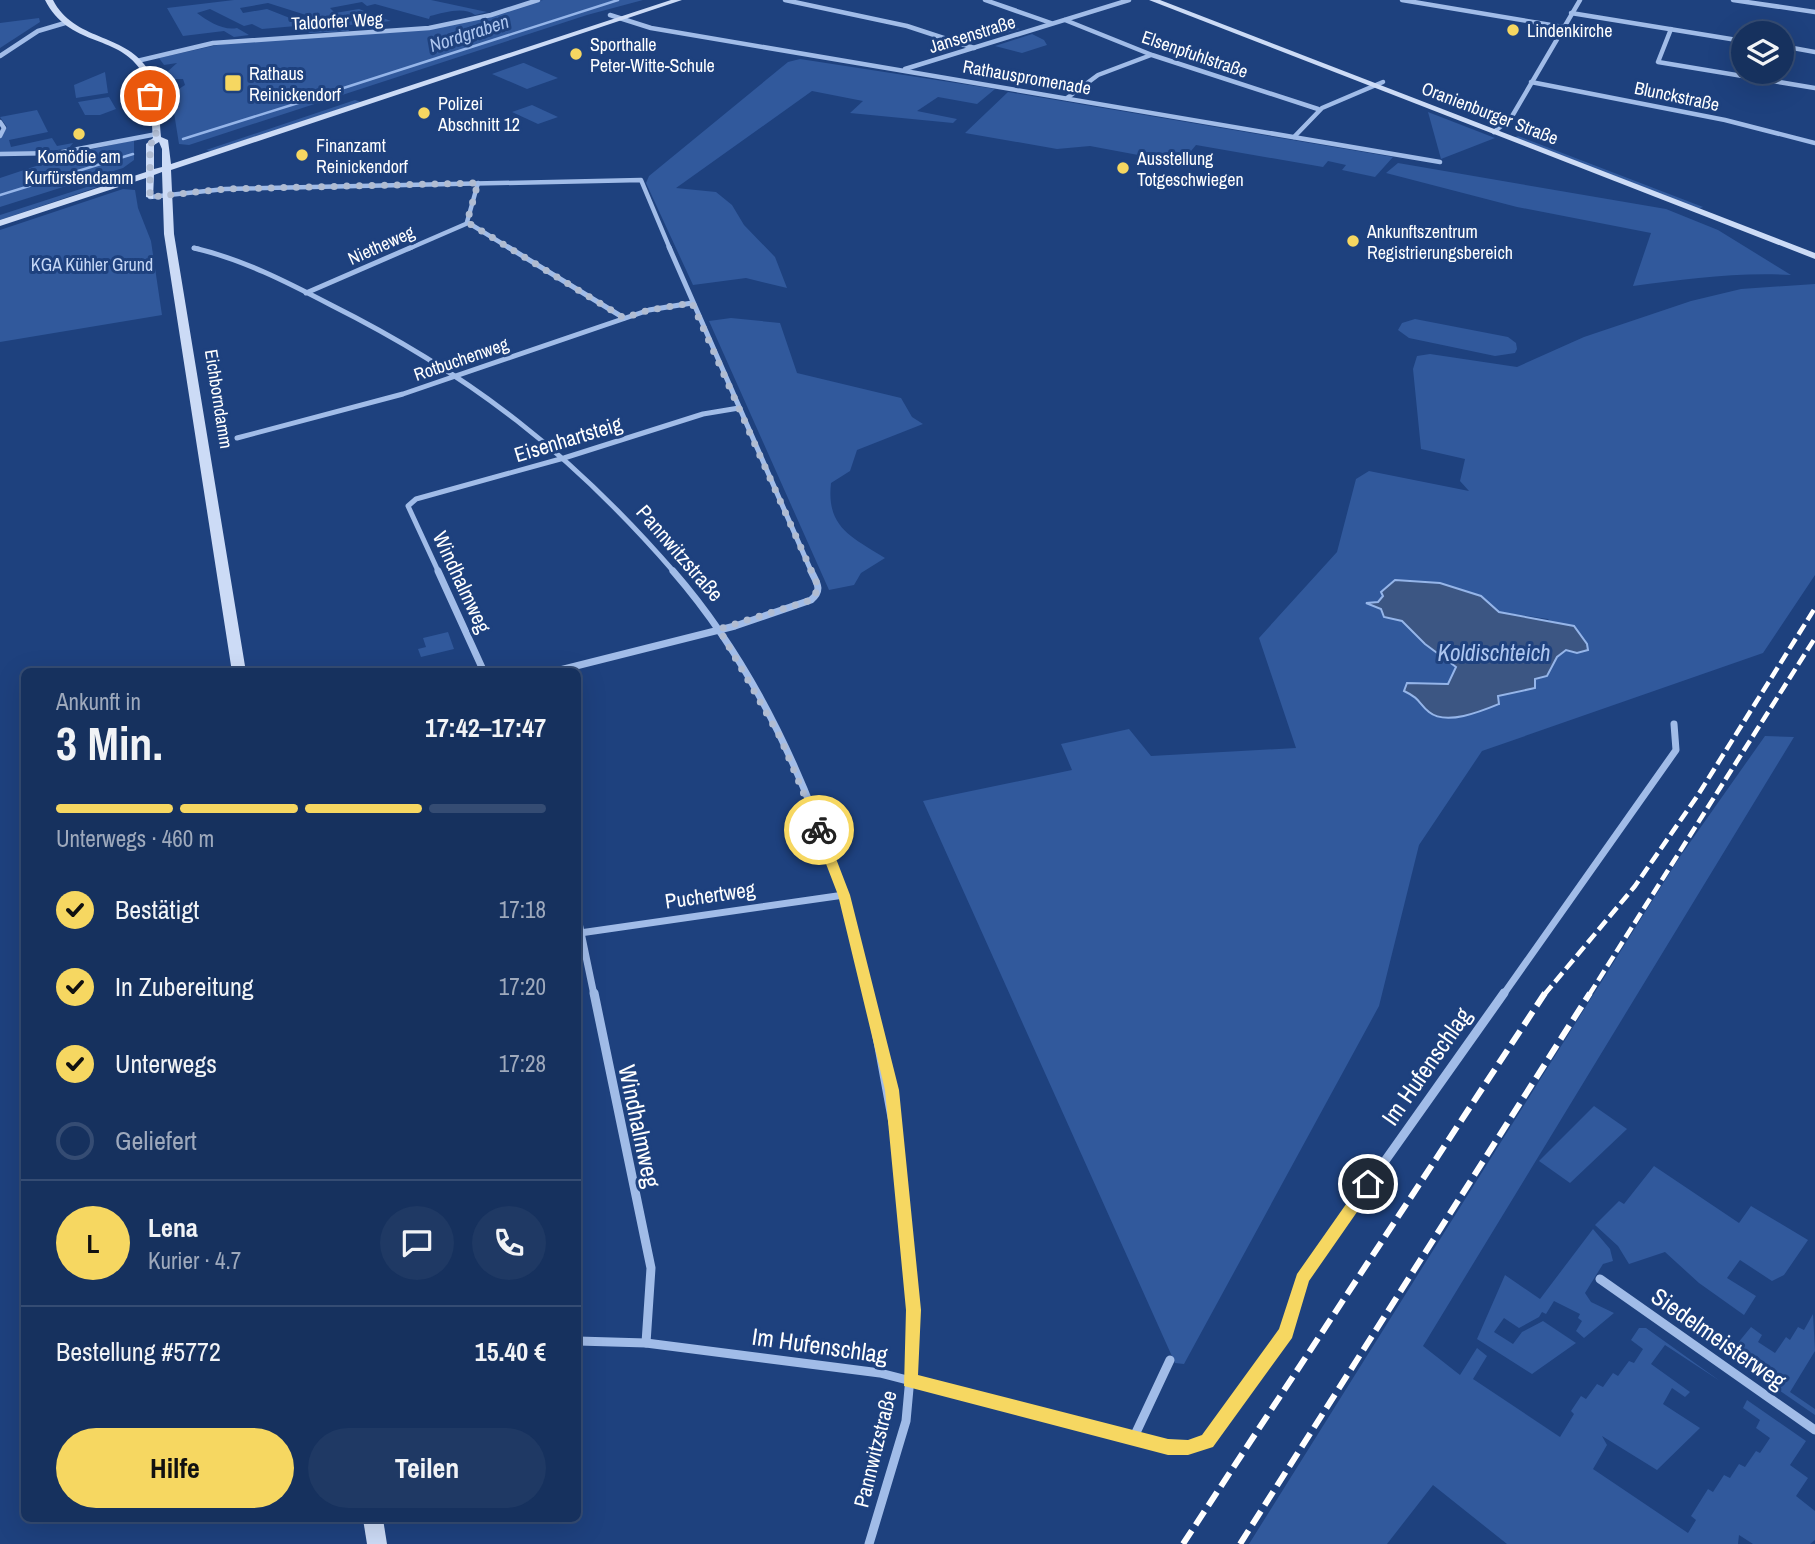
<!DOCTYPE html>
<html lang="de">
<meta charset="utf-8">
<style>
body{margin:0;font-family:"Archivo Narrow",sans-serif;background:#1f3964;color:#f1f3f6;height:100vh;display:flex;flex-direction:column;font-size:26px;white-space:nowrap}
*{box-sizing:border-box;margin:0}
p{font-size:23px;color:#9ea9bc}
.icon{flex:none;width:38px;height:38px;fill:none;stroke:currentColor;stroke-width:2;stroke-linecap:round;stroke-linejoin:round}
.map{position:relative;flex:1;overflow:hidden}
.drawer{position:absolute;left:21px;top:668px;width:560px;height:854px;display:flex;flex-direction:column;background:#16315e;border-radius:10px;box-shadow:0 7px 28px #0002,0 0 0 2px #354c73}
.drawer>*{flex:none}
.tools{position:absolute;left:1731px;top:21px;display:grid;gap:14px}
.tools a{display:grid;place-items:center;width:63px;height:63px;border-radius:50%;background:#16315e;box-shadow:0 7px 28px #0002,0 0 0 2px #354c73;font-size:35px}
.pin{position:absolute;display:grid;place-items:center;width:60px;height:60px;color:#fff;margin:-30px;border:4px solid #fff;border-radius:50%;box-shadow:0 2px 7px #0007}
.courier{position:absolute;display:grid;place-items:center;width:70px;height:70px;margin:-35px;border:5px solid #f6d761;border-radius:50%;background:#fff;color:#222;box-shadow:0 2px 9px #0007}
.summary em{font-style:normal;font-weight:700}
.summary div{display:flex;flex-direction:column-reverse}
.summary{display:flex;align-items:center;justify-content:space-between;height:119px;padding:0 35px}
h1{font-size:46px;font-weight:700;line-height:52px}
.bar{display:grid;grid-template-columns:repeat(4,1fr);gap:10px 7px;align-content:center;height:84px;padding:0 35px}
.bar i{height:9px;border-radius:5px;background:#354c73}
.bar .on{background:#f6d761}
.bar p{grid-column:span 4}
.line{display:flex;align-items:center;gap:18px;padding:0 35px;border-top:2px solid #354c73}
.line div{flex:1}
.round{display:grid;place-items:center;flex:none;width:74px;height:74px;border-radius:37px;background:#1f3964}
ol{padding:0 35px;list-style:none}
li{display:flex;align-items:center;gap:21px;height:77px}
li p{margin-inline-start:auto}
li .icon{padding:7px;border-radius:50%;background:#f6d761;color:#111;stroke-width:4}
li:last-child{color:#9ea9bc}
li i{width:38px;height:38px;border:4px solid #354c73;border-radius:50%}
.primary-button{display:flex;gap:14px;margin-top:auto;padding:14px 35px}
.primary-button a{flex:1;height:80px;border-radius:42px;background:#f6d761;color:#111;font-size:28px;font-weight:700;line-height:80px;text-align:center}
.primary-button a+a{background:#1f3964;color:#f1f3f6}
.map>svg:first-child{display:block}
</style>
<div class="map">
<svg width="1815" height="1544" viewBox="0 0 1815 1544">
<rect width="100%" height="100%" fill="#1e417e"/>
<g fill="#31599c" fill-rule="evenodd">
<path d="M 234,0 L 431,0 L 487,12 L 475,15 C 463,6 444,13 430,16 L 429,19 L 375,4 L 367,6 L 362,2 L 330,8 L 335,13 L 359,9 L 391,21 L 349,25 L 325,21 L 268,3 L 240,8 L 243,13 L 267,9 L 310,26 L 318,23 L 338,31 L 348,28 L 349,31 L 310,33 L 296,26 L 262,29 L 252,24 L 244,26 L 210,9 L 197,13 C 208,21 223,31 237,28 L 249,35 L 234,37 L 224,31 L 183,36 L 167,8 Z"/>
<path d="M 543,0 L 643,0 L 587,15 L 189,145 L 179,144 L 171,94 L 185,85 L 183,79 L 169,79 L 167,72 L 177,63 L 164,65 L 159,58 L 226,43 L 427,29 Z"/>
<path d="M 39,18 L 40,22 L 0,48 L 0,23 Z"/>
<path d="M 994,21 L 1020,29 L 970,44 L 954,37 Z"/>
<path d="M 1032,34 L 1044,40 L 1047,45 L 1022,53 L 995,46 Z"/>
<path d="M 800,59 L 995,89 L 977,104 L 938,97 L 917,111 L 957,119 L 953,123 L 850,113 L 863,101 L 812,91 L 676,188 L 716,192 L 732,205 L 744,225 L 775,257 L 787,288 L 746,278 L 693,285 L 646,183 L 649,176 L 788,62 Z"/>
<path d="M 523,63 L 524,63 L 558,78 L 527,89 L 492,74 Z"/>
<path d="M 105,72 L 108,93 L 76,98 L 74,85 Z"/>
<path d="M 1008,92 L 1393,157 L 1375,177 L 1342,170 L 1346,165 L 1328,161 L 1323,167 L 1196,145 L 1181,163 L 1090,146 L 1057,149 L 965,133 Z"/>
<path d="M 109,97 L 116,109 L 100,115 L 85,115 L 78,102 Z"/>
<path d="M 355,100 L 361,102 L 211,151 L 206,150 Z"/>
<path d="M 532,105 L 558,117 L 538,124 L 512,112 Z"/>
<path d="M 37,110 L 48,132 L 9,140 L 11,147 L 52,138 L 57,146 L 73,143 L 69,148 L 46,152 L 0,152 L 0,138 L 7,127 L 0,117 Z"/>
<path d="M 1428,112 L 1495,138 L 1441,159 Z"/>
<path d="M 1518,136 L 1703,207 L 1698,209 L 1514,138 Z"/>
<path d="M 134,140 L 134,160 L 123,168 L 0,207 L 0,178 L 75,153 Z"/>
<path d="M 1398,163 L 1666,209 L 1718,230 L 1791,275 C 1737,272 1686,279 1633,286 L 1651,233 L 1517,207 L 1386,173 Z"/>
<path d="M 127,174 L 127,177 L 0,220 L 0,215 Z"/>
<path d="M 123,189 L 135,190 L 138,208 L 151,241 L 162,315 L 0,342 L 0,230 Z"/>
<path d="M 1815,284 L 1815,575 L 1763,653 L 1482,751 L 1419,845 L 1379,1006 L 1184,1364 L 1175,1363 L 923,801 L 1072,770 L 1061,744 L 1129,729 L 1151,756 L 1296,748 L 1259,638 L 1337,552 L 1356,479 L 1369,471 L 1469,491 L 1460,481 L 1465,459 L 1421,449 L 1413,369 L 1417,356 L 1430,354 L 1517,367 L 1584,337 L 1691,301 L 1741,289 ZM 1395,580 L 1440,583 L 1481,596 L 1499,612 L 1548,619 L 1577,653 L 1566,650 L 1557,657 L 1547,676 L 1503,692 L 1491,707 L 1472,714 L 1453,716 L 1427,711 L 1422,700 L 1405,691 L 1407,683 L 1448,684 L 1457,667 L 1425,644 L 1402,620 L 1385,617 L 1381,609 L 1368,603 L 1377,602 Z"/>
<path d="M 731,318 L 780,323 L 797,373 L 901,398 L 912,417 L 923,424 L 857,450 L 850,471 L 831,483 C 826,528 852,537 885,558 L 861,573 L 854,585 L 829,590 L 709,321 Z"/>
<path d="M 1415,319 L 1508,337 L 1516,343 L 1517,349 L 1515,353 L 1495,356 L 1409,338 L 1398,330 L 1402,323 Z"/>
<path d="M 448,632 L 454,649 L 421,657 L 418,649 L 426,647 L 423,638 Z"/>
<path d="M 1765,736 L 1794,737 L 1423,1346 L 1460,1375 L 1477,1348 L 1487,1356 L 1473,1379 L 1560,1437 L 1574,1414 L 1571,1411 L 1581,1396 L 1586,1399 L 1597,1384 L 1603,1387 L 1613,1373 L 1618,1376 L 1629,1361 L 1634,1363 L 1643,1349 L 1631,1340 L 1639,1328 L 1646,1328 L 1720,1381 L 1665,1345 L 1651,1364 L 1690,1392 L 1685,1397 L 1672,1388 L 1663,1404 L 1700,1428 L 1657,1470 L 1602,1436 L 1607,1445 L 1593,1469 L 1688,1533 L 1696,1520 L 1691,1516 L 1708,1489 L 1713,1492 L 1724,1475 L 1730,1478 L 1739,1464 L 1745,1467 L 1756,1451 L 1760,1453 L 1770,1438 L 1756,1428 L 1760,1420 L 1743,1408 L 1747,1400 L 1806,1441 L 1790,1465 L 1808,1478 L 1796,1496 L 1815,1511 L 1815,1540 L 1810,1544 L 1753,1544 L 1739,1535 L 1738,1544 L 1507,1544 L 1433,1485 L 1387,1544 L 1249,1544 L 1679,858 Z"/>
<path d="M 1594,1106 L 1627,1129 L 1570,1183 L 1539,1161 Z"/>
<path d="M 1654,1166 L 1739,1223 L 1751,1206 L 1808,1240 L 1784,1275 L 1772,1281 L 1740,1260 L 1727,1278 L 1756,1296 L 1744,1315 L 1699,1283 L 1665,1252 L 1629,1264 L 1618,1246 L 1595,1225 L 1619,1201 L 1624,1204 Z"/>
<path d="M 1593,1229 L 1610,1249 L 1613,1261 L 1603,1264 L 1585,1293 L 1591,1302 L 1614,1313 L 1584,1338 L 1576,1331 L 1582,1321 L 1578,1318 L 1580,1314 L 1554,1301 L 1546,1314 L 1542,1312 L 1539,1317 L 1519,1328 L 1504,1318 L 1494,1332 L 1513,1344 L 1522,1332 L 1543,1321 L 1576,1343 L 1532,1374 L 1477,1339 L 1505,1275 L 1540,1299 Z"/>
<path d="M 1813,1314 L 1815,1351 L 1790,1392 L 1815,1409 L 1815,1415 L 1728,1355 L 1751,1327 L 1762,1335 L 1758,1342 L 1775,1353 L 1786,1337 L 1790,1340 L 1798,1327 L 1804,1330 Z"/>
</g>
<path fill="#3c5683" stroke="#95b5e9" stroke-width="2" d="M 1395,580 L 1440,583 L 1481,596 L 1499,612 L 1574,626 L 1587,644 L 1588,650 L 1577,653 L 1566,650 L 1557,657 L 1547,676 L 1535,679 L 1535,688 L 1498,696 L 1499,704 C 1482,711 1446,726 1429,712 C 1418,703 1421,699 1404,691 L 1407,683 L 1448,684 L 1456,667 L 1425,644 L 1402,621 L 1384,617 L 1381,609 L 1366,603 L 1378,602 L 1383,596 L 1381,592 Z"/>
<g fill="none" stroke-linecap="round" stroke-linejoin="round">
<g stroke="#95b5e9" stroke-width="2.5">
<path d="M 328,93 L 618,0"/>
<path d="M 183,139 L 298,103"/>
<path d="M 0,195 L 133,154"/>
</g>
<g stroke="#a1bce8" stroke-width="4.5">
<path d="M 785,0 L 907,26 L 974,48"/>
<path d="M 985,0 L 1051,23"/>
<path d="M 1402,0 L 1563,27"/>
<path d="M 1733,0 L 1815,12"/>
<path d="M 1571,13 L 1743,41"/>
<path d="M 610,15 L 651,28 L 1440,162"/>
<path d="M 1065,20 L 1152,55 L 1318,109"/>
<path d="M 1671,29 L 1658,62 L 1815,88"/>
<path d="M 1782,46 L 1815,52"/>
<path d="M 0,56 L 38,31 L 65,23"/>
<path d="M 137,61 L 213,43 L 429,28 L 491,15 L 538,0"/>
<path d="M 905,69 L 1129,0"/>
<path d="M 1531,82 L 1725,120 L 1815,143"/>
<path d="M 1067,98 L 1098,75 L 1151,55"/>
<path d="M 0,122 L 4,128 L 0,136"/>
<path d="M 1494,132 L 1511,118 L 1580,0"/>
<path d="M 1294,137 L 1322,108 L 1383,82"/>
<path d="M 0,154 L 57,153 L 157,134"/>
<path d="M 478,183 L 467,222 L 511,249"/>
<path d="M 150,197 L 225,189 L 641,180 L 670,249"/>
<path d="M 194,248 L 199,249"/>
<path d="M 408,249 L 468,223"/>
</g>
<g stroke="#a1bce8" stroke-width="5">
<path d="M 508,247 L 624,318"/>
<path d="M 669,247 L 812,573"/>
<path d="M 194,248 C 242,259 287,282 331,305 C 471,375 572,454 675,573"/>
<path d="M 306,293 L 412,247"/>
<path d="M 237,438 L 403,394 L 649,310 L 692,303"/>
<path d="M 439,573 L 408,506 L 416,499 L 564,458 L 703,414 L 739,408"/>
</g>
<g stroke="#a1bce8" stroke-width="7">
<path d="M 438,571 L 484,672"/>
<path d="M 673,571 C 775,688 834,845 870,995"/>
<path d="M 552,672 L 735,626 L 811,600 C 823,590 817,583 811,571"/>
<path d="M 578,918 L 594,995"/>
<path d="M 580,933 L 844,895"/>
<path d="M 1503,995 L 1676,750 L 1674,724"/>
</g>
<g stroke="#a1bce8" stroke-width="9">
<path d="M 594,993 L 651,1268 L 646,1343"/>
<path d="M 1600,1279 L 1815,1430"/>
<path d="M 578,1341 L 646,1343 L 880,1373 L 1168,1447 L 1188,1448 L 1207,1441 L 1286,1333 L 1302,1278 L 1504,993"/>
<path d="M 1133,1439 L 1170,1360"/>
<path d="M 869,1544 L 906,1421 L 914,1334 L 910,1263 L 898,1150 L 869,993"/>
</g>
<g fill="#ccdbf6" fill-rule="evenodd">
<path d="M 45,0 L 53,0 C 74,41 124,33 147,68 C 160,87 159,115 161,137 L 168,140 L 171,164 L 671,0 L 682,0 L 171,170 L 174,234 L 246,672 L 232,672 L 164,234 L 162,172 L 154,175 L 153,199 L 146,197 L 146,178 L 0,226 L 0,220 L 146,172 L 146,144 L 153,138 C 151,117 152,87 140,69 C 116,34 69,47 45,0 ZM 159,142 L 162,149 L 162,167 L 154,169 L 154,145 Z"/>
<path d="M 1149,0 L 1160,0 L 1815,253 L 1815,259 Z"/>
<path d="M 363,1519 L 383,1519 L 387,1544 L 367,1544 Z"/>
</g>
<g stroke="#fff" stroke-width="4.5" stroke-dasharray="12 5" stroke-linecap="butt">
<path d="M 1544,995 L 1635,886 L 1698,795 L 1815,608"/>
<path d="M 1589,995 L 1815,638"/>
</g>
<g stroke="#fff" stroke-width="6" stroke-dasharray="16 7" stroke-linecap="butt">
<path d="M 1183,1544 L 1545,993"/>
<path d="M 1240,1544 L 1590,993"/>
</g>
</g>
<path fill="#f6d761" d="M 819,825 L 825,830 L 850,895 L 899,1090 L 921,1310 L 918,1375 L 1168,1439 L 1188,1440 L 1202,1435 L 1279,1329 L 1297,1274 L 1363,1180 L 1373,1180 L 1373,1189 L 1309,1281 L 1292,1338 L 1213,1447 L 1188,1455 L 1168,1455 L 904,1386 L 906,1310 L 885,1090 L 838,895 L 813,830 Z"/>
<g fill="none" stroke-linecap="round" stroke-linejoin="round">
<path stroke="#b0bcd2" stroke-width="7" stroke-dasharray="0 12.6" d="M 150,96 L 157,139 L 150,144 L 150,197 L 225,189 L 478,183 L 467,222 L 624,318 L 649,310 L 692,303 L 819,588 L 811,600 L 719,629 L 780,737 L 819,830"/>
</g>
<g fill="#f6d761" stroke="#1e417e" stroke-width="2.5">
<circle cx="1513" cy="30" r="7"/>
<circle cx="576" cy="54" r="7"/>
<rect x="224" y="74" width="18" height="18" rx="3.5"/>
<circle cx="424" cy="113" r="7"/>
<circle cx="79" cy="134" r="7"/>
<circle cx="302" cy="155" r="7"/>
<circle cx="1123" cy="168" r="7"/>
<circle cx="1353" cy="241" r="7"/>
</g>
<g text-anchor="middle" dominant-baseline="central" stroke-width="6" stroke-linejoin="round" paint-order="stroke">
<g font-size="18" fill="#fff" stroke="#1e417e">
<text transform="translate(337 21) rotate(-3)">Taldorfer Weg</text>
<text transform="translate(972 34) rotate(-17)">Jansenstraße</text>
<text transform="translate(1195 54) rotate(19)">Elsenpfuhlstraße</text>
<text transform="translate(1027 77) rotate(10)">Rathauspromenade</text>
<text transform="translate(1677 96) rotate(12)">Blunckstraße</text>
<text transform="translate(1490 113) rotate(21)">Oranienburger Straße</text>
<text transform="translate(381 245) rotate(-24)">Nietheweg</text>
<text transform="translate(461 359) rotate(-19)">Rotbuchenweg</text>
<text transform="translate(219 399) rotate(81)">Eichborndamm</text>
</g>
<g font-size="18" fill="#fff" stroke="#1e417e" text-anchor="start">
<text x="1527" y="30">Lindenkirche</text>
<text x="590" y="44">Sporthalle<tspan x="590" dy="21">Peter-Witte-Schule</tspan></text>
<text x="249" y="73">Rathaus<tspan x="249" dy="21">Reinickendorf</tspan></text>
<text x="438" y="103">Polizei<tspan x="438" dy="21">Abschnitt 12</tspan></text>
<text x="316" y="145">Finanzamt<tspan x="316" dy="21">Reinickendorf</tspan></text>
<text x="79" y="156" text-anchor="middle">Komödie am<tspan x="79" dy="21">Kurfürstendamm</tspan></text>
<text x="1137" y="158">Ausstellung<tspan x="1137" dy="21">Totgeschwiegen</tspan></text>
<text x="1367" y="231">Ankunftszentrum<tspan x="1367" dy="21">Registrierungsbereich</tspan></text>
</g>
<g font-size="18" fill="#c5d7f6" stroke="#1e417e">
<text x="92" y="264">KGA Kühler Grund</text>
</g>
<g font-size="19" font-style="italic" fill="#adc6f0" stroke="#1e417e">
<text transform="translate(469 33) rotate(-18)">Nordgraben</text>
</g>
<g font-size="21" fill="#fff" stroke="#1e417e">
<text transform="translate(568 439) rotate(-17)">Eisenhartsteig</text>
<text transform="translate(680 553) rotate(49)">Pannwitzstraße</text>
<text transform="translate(462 582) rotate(65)">Windhalmweg</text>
<text transform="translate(710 895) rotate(-8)">Puchertweg</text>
<text transform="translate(875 1449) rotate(-76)">Pannwitzstraße</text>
</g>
<g font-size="23" font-style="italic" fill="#adc6f0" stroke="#1e417e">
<text x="1494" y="652">Koldischteich</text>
</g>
<g font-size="24" fill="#fff" stroke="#1e417e">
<text transform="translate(1426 1066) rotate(-55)">Im Hufenschlag</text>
<text transform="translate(640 1126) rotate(78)">Windhalmweg</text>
<text transform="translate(1719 1338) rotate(35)">Siedelmeisterweg</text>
<text transform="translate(820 1345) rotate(8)">Im Hufenschlag</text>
</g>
</g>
</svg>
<div class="tools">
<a><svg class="icon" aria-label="layers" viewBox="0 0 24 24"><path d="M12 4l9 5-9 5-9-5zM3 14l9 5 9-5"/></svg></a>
</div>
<div class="pin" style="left:150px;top:96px;background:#ea580c"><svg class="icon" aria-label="bag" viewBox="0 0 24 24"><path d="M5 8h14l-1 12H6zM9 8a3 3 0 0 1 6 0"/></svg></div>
<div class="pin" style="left:1368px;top:1184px;background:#1f2937"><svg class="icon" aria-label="home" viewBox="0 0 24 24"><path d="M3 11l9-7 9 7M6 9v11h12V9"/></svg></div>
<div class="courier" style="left:819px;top:830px"><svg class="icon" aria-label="bike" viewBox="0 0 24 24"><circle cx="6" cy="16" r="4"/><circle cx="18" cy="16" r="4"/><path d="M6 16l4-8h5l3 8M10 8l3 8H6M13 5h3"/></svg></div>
<section class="drawer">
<div class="summary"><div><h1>3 Min.</h1><p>Ankunft in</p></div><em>17:42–17:47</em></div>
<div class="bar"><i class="on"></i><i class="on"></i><i class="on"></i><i></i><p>Unterwegs · 460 m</p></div>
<ol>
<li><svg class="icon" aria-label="check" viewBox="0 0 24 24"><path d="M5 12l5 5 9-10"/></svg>Bestätigt<p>17:18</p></li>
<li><svg class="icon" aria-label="check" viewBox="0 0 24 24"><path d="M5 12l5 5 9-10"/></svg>In Zubereitung<p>17:20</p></li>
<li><svg class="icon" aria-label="check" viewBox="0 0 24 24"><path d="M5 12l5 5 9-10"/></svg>Unterwegs<p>17:28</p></li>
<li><i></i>Geliefert</li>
</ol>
<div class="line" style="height:126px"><b class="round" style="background:#f6d761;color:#111">L</b><div><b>Lena</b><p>Kurier · 4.7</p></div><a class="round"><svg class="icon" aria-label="chat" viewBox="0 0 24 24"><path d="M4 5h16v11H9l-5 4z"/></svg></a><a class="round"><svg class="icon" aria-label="phone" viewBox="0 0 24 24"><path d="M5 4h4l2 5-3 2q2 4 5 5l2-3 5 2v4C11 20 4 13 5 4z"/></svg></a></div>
<div class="line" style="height:91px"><div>Bestellung #5772</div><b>15.40 €</b></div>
<div class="primary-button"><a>Hilfe</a><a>Teilen</a></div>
</section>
</div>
